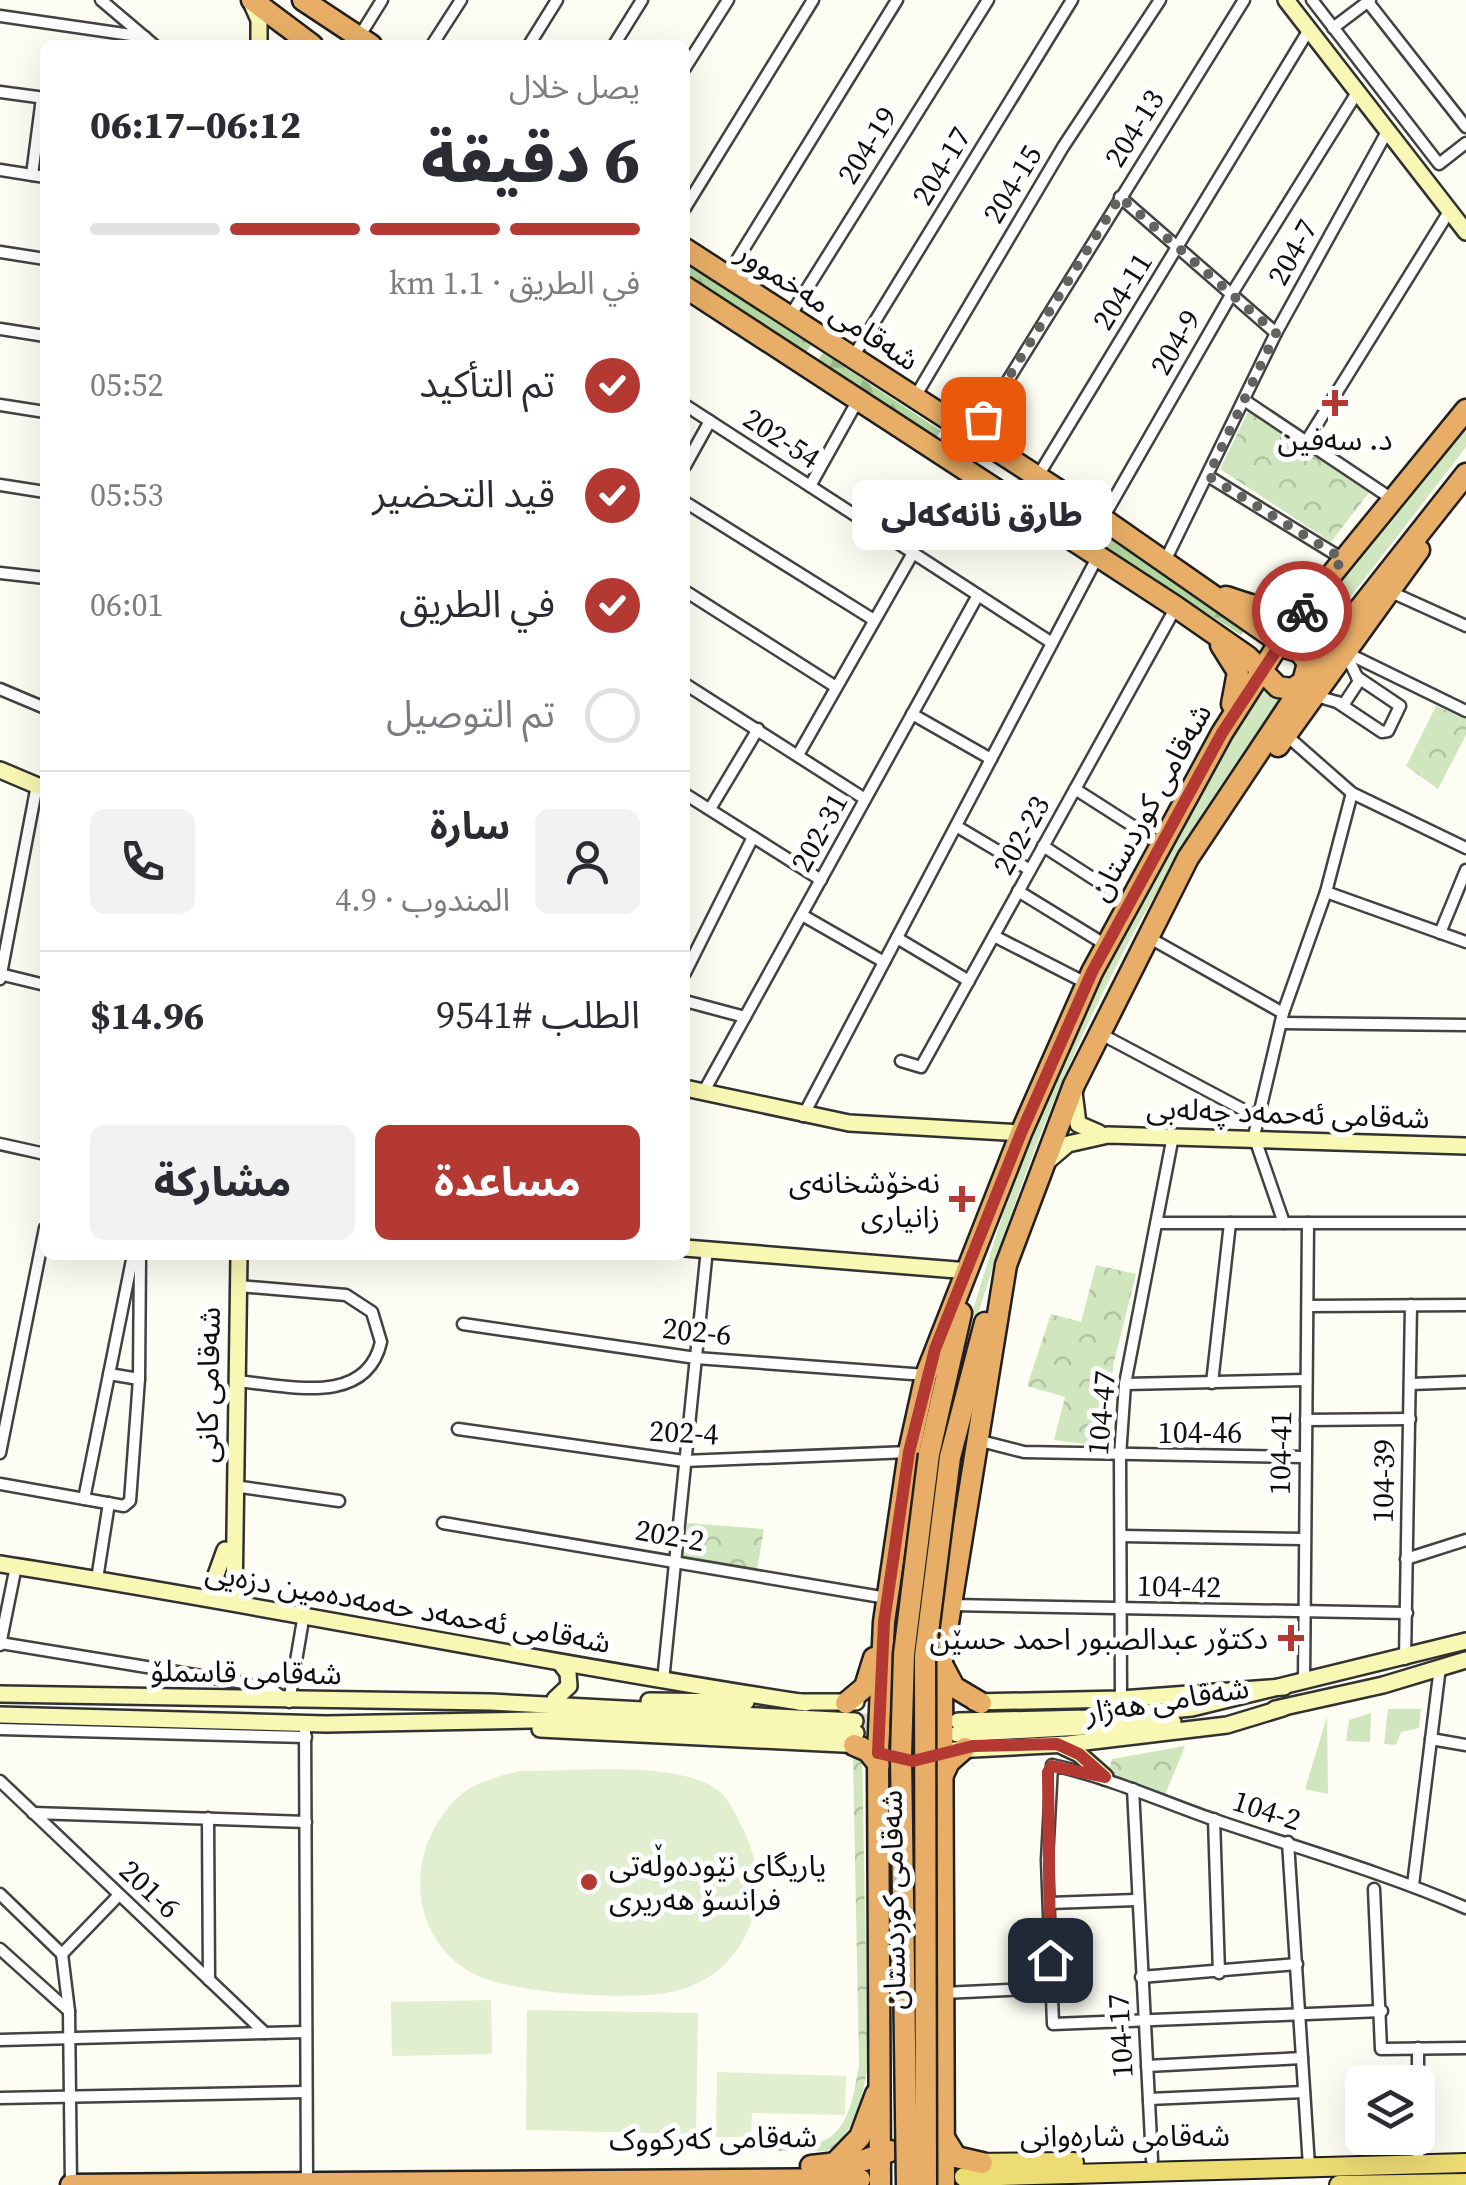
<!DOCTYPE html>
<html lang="ar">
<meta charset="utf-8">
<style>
body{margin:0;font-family:"Source Serif 4","Noto Sans Arabic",serif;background:#f2f2f3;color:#2b2b33;direction:rtl;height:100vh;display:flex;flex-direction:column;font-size:38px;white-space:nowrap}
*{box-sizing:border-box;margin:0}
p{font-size:32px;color:#7c7c81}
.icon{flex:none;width:55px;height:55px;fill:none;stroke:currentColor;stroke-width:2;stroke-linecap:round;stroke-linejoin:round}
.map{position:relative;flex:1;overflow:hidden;direction:ltr}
.side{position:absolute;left:40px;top:40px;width:650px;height:1220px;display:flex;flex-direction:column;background:#fff;border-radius:15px;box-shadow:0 10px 40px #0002;direction:rtl}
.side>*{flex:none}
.buttons{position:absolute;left:1345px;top:2065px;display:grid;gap:20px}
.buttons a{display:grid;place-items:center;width:90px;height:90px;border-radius:15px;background:#fff;box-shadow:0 10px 40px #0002;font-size:50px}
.pin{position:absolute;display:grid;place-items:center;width:85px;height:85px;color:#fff;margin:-42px;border-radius:20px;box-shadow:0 5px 15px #0006}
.courier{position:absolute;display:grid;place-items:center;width:100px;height:100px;margin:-50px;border:8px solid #b43932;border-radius:50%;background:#fff;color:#222;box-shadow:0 2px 12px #0007}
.bubble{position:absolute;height:70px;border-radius:15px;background:#fff;box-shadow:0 10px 40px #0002;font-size:32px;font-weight:800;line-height:70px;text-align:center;direction:rtl}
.summary em{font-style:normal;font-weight:800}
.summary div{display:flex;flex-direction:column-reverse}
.summary{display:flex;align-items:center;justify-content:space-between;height:170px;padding:0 50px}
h1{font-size:65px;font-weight:800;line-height:75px}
.bar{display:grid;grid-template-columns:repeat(4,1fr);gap:15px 10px;align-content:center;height:120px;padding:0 50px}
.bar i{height:12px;border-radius:8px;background:#e1e1e2}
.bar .current{background:#b43932}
.bar p{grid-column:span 4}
.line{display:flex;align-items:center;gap:25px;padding:0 50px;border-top:2px solid #e1e1e2}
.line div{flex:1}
.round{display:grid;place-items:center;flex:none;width:105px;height:105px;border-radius:15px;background:#f2f2f3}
ol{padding:0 50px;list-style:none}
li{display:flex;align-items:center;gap:30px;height:110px}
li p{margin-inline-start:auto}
li .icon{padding:10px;border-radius:50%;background:#b43932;color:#fff;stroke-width:4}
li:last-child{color:#7c7c81}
li i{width:55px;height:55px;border:5px solid #e1e1e2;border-radius:50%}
.cta{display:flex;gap:20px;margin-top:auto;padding:20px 50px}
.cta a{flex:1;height:115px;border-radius:15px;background:#b43932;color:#fff;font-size:40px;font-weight:800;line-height:115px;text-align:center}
.cta a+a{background:#f2f2f3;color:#2b2b33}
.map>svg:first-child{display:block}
</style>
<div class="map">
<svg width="1466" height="2185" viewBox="0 0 1466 2185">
<defs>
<pattern id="forest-firs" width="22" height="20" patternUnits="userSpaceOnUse" patternTransform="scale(2.5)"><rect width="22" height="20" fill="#b2d69f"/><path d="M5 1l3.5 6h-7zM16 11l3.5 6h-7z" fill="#98b688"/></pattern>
<pattern id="park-crowns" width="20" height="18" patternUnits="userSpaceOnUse" patternTransform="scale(2.5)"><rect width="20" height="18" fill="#cfe6be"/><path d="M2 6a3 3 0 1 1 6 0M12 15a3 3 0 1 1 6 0" fill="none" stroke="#b1c4a2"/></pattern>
</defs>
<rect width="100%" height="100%" fill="#fefdf3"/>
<g fill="#cfe6be">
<path d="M 1466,430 L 1466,447 L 1318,639 L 1314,629 L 1303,627 Z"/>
<path d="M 1260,687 L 1278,700 C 1221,788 1162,876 1115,968 C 1058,1080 1014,1198 977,1317 L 971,1316 C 993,1245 1014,1175 1042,1107 C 1101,961 1181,823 1260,687 Z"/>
<path d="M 1388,1709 L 1421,1709 L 1419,1728 L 1401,1732 L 1396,1745 L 1384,1744 Z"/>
<path d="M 1371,1713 L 1370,1742 L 1346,1741 L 1349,1720 Z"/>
<path d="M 1327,1717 L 1328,1794 L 1305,1789 Z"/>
</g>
<g fill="url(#forest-firs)">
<path d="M 685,263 L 811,345 L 805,354 L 685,276 Z"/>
<path d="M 823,353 L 941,431 L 935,439 L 817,362 Z"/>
<path d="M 1017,479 L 1059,507 L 1053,516 L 1011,488 Z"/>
<path d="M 1086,522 L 1246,628 L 1241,635 L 1080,531 Z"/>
</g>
<g fill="url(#park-crowns)">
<path d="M 1249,410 L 1371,490 L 1331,542 L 1220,469 Z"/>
<path d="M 1436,706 L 1466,719 L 1466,735 L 1438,789 L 1406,766 Z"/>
<path d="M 1096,1265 L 1136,1274 L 1113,1366 L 1108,1447 L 1054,1440 L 1065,1397 L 1027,1386 L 1051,1314 L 1081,1322 Z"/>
<path d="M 687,1523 L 764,1529 L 756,1575 L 682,1560 Z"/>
<path d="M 1185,1746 L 1165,1795 L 1117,1778 L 1110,1767 L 1112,1759 Z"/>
<path d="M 853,1755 L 862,1756 L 868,2064 C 863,2095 856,2134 827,2151 L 723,2151 L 724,2144 L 821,2142 C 850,2131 854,2092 859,2065 Z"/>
</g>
<g fill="#e1eecf">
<path d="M 519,1771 C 570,1772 682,1759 720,1792 C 730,1800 738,1820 744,1831 C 777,1899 745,1980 666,1993 C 622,2000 510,1994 472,1973 C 403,1934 406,1840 463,1793 C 479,1781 500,1776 519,1771 Z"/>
<path d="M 491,2000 L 492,2054 L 392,2056 L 391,2002 Z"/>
<path d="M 527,2010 L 698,2013 L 696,2134 L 526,2130 Z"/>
<path d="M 717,2072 L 846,2076 L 845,2115 L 752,2113 L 751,2137 L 716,2137 Z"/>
</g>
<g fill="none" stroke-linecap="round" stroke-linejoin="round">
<path stroke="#dad9d1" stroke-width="15" stroke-dasharray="15 8" stroke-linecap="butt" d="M 855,1721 L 934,1721"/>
<defs>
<g id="street">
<path d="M 101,0 L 154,45"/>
<path d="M 1312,0 L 1439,164 L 1466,143"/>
<path d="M 1368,2 L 1466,127"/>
<path d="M 0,16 L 145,37"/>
<path d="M 1333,28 L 1370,0"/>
<path d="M 359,37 L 382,0"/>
<path d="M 432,45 L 461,0"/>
<path d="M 529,45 L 557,0"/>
<path d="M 614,45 L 642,0"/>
<path d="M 685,68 L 728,0"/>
<path d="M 0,92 L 45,98"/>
<path d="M 0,170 L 45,177"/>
<path d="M 32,175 L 42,98"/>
<path d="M 1120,197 L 1276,333"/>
<path d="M 685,208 L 813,0"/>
<path d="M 0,252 L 45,259"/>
<path d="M 727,276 L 897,0"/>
<path d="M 790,316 L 988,0"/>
<path d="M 0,329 L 45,336"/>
<path d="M 853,357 L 1072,0"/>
<path d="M 915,397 L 1063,147 L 1160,0"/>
<path d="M 1244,400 L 1392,499"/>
<path d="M 0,405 L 45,412"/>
<path d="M 685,405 L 1052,643"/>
<path d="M 974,435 L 1244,0"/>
<path d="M 1306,442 L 1450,210"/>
<path d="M 685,466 L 710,421"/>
<path d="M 1038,476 L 1310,28"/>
<path d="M 1208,476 L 1343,559"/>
<path d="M 0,485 L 45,492"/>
<path d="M 810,486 L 858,400"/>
<path d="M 685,502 L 874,620"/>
<path d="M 1103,518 L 1231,295 L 1358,91"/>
<path d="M 1165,561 L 1276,333 L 1388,130"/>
<path d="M 0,573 L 45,578"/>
<path d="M 685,591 L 836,687"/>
<path d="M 1391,592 L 1466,626"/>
<path d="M 1345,652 L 1466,711"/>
<path d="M 685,684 L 865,799"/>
<path d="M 0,689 L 45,708"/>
<path d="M 1316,696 L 1344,704 L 1359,681 L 1345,652"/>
<path d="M 1337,702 L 1382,732 L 1388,731 L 1400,706 L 1357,677"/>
<path d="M 912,714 L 991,759"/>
<path d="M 1286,735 L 1352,793 L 1466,848"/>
<path d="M 798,755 L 913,553"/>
<path d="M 1075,789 L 1161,844"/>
<path d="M 685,794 L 821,880"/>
<path d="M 710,809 L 758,729"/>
<path d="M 956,826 L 1030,870"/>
<path d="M 1043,846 L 1114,892"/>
<path d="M 1018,891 L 1106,945"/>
<path d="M 1326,892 L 1466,942"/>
<path d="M 802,915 L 884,962"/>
<path d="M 1440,933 L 1466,870"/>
<path d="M 994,936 L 1086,983"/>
<path d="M 1148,937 L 1283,1013"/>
<path d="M 897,938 L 969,981"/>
<path d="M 685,973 L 753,837"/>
<path d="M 0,974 L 45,985"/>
<path d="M 0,979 L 37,785"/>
<path d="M 685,1001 L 745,1017"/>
<path d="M 1281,1023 L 1466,1025"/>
<path d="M 1099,1033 L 1257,1117"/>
<path d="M 901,1061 L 921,1067 L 1176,607"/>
<path d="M 703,1093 L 978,595"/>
<path d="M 803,1116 L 1098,556"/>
<path d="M 0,1144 L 45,1154"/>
<path d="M 1158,1223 L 1466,1223"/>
<path d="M 1284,1223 L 1254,1136 L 1283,1013 L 1326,892 L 1352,793"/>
<path d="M 1309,1306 L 1466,1305"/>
<path d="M 463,1324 L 696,1358 L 926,1375"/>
<path d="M 109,1374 L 139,1379"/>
<path d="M 236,1381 C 286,1385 366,1408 381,1342 L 372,1312 L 346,1295 L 238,1286"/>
<path d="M 1212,1383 L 1230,1223"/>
<path d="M 1125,1384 L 1306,1380"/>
<path d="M 1411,1384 L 1466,1382"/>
<path d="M 1306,1420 L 1410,1419"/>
<path d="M 458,1429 L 684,1461 L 909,1452"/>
<path d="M 977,1440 L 1024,1452 L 1305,1457"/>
<path d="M 0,1453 L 45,1228"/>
<path d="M 0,1484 L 124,1506 L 130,1501 L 139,1379 L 140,1255"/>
<path d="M 234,1486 L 339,1501"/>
<path d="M 84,1499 L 133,1255"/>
<path d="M 443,1523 L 887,1598"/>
<path d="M 1121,1536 L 1304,1539"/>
<path d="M 1406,1559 L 1466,1540"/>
<path d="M 97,1579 L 109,1503"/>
<path d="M 951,1605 L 1407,1613"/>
<path d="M 0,1643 L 244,1683 L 274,1691 L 289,1702 L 304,1614"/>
<path d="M 0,1645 L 16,1566"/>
<path d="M 1405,1659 L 1411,1305"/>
<path d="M 663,1681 L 707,1249"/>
<path d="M 1304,1682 L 1308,1223"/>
<path d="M 1121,1699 L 1120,1456 L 1125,1384 L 1173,1136"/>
<path d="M 305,1723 L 307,2181"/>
<path d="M 0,1729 L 306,1737"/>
<path d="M 1431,1739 L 1466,1745"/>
<path d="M 0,1781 L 265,2033"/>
<path d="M 1133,1789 L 1152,2160"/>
<path d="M 33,1813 L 306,1822"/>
<path d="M 208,1818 L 209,1980"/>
<path d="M 1214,1819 L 1219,1973"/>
<path d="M 1288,1842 L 1309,2166"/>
<path d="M 1413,1885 L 1440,1667"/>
<path d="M 1374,1889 L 1381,2049 L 1466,2048"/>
<path d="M 0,1894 L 62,1954"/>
<path d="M 1049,1903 L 1136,1900"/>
<path d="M 0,1949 L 69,2011"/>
<path d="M 62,1954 L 69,2011 L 71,2185"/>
<path d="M 62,1954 L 119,1895"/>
<path d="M 1141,1977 L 1297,1964"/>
<path d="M 943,1993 L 1050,1988"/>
<path d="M 1382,2011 L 1053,2024 L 1047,1860 L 1052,1765 C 1108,1777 1158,1800 1212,1819 C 1297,1848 1383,1872 1466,1908"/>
<path d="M 0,2040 L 306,2032"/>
<path d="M 1147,2066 L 1302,2058"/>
<path d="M 0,2098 L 306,2092"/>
<path d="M 1149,2099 L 1304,2092"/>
<path d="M 1418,2164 L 1418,2048"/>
</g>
<g id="secondary">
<path d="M 250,0 L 259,20 L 259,45"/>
<path d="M 1286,0 L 1466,232"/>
<path d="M 0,770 L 45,789"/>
<path d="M 685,1088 L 849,1123 L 1021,1133"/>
<path d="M 1074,1092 L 1078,1124 L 1099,1133"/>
<path d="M 1048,1161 L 1068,1144 L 1108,1135 L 1466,1146"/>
<path d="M 685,1248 L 969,1271"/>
<path d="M 0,1564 C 270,1606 536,1662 806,1703"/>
<path d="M 208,1597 L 225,1550"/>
<path d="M 234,1601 L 239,1255"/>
<path d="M 0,1694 L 490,1702 L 855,1721"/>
<path d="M 555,1699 L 569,1686 L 568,1673 L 561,1664"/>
<path d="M 649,1701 L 746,1702"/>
<path d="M 799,1702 L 856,1702"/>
<path d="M 974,1702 L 1121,1699 L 1284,1687"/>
<path d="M 1275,1709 L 1383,1685 L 1466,1660"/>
<path d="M 0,1715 L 326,1724 L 580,1719 L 856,1733"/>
<path d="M 958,1721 L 1086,1718 L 1192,1708 L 1466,1641"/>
<path d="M 540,1729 L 862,1745"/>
<path d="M 957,1734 L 1173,1722"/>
<path d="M 1060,1745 L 1079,1754 L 1105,1777"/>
<path d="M 954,1750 L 1068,1744 L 1227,1725 L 1283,1708"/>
</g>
<g id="primary">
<path d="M 970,2163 L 1074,2162"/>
<path d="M 964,2177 L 1466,2163"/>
<path d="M 1339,2185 L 1466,2183"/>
</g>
<g id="highway">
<path d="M 252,0 L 312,45"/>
<path d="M 303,0 L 371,45"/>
<path d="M 685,249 L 1103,519 L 1288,648 L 1300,652 L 1308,663 L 1303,682 L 1292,689 L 1278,687 L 1248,657 L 1176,607 L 685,287"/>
<path d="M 1226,597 C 1257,607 1277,617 1307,600"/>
<path d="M 1221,645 L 1238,672 L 1232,704"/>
<path d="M 1278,746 L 1419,550"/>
<path d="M 929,1454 L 961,1313"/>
<path d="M 950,1457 L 985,1323"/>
<path d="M 944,1668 L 954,1687 L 981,1703"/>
<path d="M 846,1703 L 865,1687 L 874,1658"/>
<path d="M 854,1745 L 868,1751 L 879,1765"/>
<path d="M 941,1779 L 949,1762 L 965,1748"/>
<path d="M 943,2136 L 956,2157 L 982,2163"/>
<path d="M 833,2165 L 860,2137 L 876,2094"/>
<path d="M 811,2166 L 865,2160 L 890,2151"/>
<path d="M 71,2185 L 860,2179"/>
<path d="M 880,2185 L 878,1753 L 884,1622 L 909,1452 L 926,1375 L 1021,1133 L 1092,972 L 1222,733 L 1292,623 L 1466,410"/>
<path d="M 944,2185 L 942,1660 L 1006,1265 L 1074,1085 L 1188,858 L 1323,655 L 1466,474"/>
</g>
</defs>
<use href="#street" stroke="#424242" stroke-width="15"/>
<use href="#secondary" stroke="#313131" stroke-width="20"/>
<use href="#primary" stroke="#202020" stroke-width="22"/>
<use href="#highway" stroke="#202020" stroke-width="25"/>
<use href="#street" stroke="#fff" stroke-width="10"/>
<use href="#secondary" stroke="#f8f7b3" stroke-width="15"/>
<use href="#primary" stroke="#eddb74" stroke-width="18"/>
<use href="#highway" stroke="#e8ae67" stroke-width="20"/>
<defs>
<g id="highway-bridge">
<path d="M 907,2185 L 901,1756 L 904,1654 L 929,1454"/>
<path d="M 926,2185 L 925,1656 L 950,1457"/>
</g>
</defs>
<use href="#highway-bridge" stroke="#202020" stroke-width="25" stroke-linecap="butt"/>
<use href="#highway-bridge" stroke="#e8ae67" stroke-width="20"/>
</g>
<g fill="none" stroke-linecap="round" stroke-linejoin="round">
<path stroke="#63625f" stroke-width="10" stroke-dasharray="0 18" d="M 983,419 L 1120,197 L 1276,333 L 1208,476 L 1343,559 L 1302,611"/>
<path stroke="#b43932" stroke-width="12" d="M 1050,1960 L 1048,1772 L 1052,1766 L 1105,1777 L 1079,1754 L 1057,1744 L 973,1746 L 913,1761 L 878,1753 L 884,1622 L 909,1452 L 935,1349 L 1021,1133 L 1092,972 L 1222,733 L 1302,611"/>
</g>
<g fill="#b43932" stroke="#fff" stroke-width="4">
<path d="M1330 388h10v10h10v10h-10v10h-10v-10h-10v-10h10z"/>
<path d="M957 1184h10v10h10v10h-10v10h-10v-10h-10v-10h10z"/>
<path d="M1286 1623h10v10h10v10h-10v10h-10v-10h-10v-10h10z"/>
<circle cx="589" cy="1882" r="10"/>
</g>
<g text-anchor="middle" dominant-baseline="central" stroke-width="10" stroke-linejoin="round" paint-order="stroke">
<g font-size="30" fill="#0f0f0f" stroke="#fff">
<text transform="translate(1134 128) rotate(-58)">204-13</text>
<text transform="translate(867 145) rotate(-58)">204-19</text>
<text transform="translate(941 166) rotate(-59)">204-17</text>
<text transform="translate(1012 184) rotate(-59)">204-15</text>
<text transform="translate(1292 252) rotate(-61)">204-7</text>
<text transform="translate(1122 291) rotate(-58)">204-11</text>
<text transform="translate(828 306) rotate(33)">شەقامی مەخموور</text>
<text transform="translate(1175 342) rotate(-60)">204-9</text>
<text transform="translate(782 438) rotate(33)">202-54</text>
<text transform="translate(1150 802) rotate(-61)">شەقامی کوردستان</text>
<text transform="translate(819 832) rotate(-61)">202-31</text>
<text transform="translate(1021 835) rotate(-61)">202-23</text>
<text transform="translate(1288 1113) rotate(2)">شەقامی ئەحمەد چەلەبی</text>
<text transform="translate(697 1331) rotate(6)">202-6</text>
<text transform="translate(208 1385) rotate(-89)">شەقامی کانی</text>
<text transform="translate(1101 1413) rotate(-85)">104-47</text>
<text transform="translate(684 1432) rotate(3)">202-4</text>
<text x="1200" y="1432">104-46</text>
<text transform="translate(1280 1453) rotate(-89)">104-41</text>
<text transform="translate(1383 1481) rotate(-89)">104-39</text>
<text transform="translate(670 1535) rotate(10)">202-2</text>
<text transform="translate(1179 1586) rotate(1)">104-42</text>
<text transform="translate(408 1607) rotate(10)">شەقامی ئەحمەد حەمەدەمین دزەیی</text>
<text transform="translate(246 1672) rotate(1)">شەقامی قاسملۆ</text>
<text transform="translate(1167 1700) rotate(-9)">شەقامی هەژار</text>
<text transform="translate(1267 1810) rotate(18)">104-2</text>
<text transform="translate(150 1889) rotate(43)">201-6</text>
<text transform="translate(893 1900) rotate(-91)">شەقامی کوردستان</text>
<text transform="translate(1120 2036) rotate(-93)">104-17</text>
<text x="1125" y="2135">شەقامی شارەوانی</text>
<text transform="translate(713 2138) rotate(-1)">شەقامی کەرکووک</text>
</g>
<g font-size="30" fill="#0f0f0f" stroke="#fff" text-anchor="end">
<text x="1335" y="439" text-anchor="middle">د. سەفین</text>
<text x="940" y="1182">نەخۆشخانەی<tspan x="940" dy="34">زانیاری</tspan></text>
<text x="1268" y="1638">دکتۆر عبدالصبور احمد حسێن</text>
<text x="609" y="1865" text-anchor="start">یاریگای نێودەوڵەتی<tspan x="609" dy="34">فرانسۆ هەریری</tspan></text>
</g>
</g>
</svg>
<div class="buttons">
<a><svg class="icon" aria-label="layers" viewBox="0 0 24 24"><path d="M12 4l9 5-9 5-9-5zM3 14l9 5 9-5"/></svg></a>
</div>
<div class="pin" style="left:983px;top:419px;background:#ea580c"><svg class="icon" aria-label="bag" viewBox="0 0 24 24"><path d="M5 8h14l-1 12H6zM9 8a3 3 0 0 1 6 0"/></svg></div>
<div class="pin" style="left:1050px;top:1960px;background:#1f2937"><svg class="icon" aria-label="home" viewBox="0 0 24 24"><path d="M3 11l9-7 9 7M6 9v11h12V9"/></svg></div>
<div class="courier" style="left:1302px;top:611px"><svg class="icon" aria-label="bike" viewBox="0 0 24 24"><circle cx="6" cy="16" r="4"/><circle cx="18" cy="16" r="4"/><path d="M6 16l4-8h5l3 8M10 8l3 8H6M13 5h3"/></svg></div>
<div class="bubble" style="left:852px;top:480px;width:260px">طارق نانەکەلی</div>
<section class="side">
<div class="summary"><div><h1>6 دقيقة</h1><p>يصل خلال</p></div><em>06:12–06:17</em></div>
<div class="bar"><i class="current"></i><i class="current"></i><i class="current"></i><i></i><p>في الطريق · 1.1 km</p></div>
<ol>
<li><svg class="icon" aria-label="check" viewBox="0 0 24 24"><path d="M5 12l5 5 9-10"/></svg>تم التأكيد<p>05:52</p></li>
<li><svg class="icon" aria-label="check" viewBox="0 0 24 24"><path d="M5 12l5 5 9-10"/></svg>قيد التحضير<p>05:53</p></li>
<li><svg class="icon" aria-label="check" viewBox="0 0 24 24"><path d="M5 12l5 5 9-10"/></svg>في الطريق<p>06:01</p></li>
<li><i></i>تم التوصيل</li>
</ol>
<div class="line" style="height:180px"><a class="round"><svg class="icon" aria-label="person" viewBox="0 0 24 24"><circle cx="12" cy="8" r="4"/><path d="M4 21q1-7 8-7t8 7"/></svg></a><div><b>سارة</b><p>المندوب · 4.9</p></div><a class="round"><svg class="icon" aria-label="phone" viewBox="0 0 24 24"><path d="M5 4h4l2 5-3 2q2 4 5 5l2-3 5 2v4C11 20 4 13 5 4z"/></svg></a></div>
<div class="line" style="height:130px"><div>الطلب #9541</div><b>$14.96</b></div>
<div class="cta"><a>مساعدة</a><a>مشاركة</a></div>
</section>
</div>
